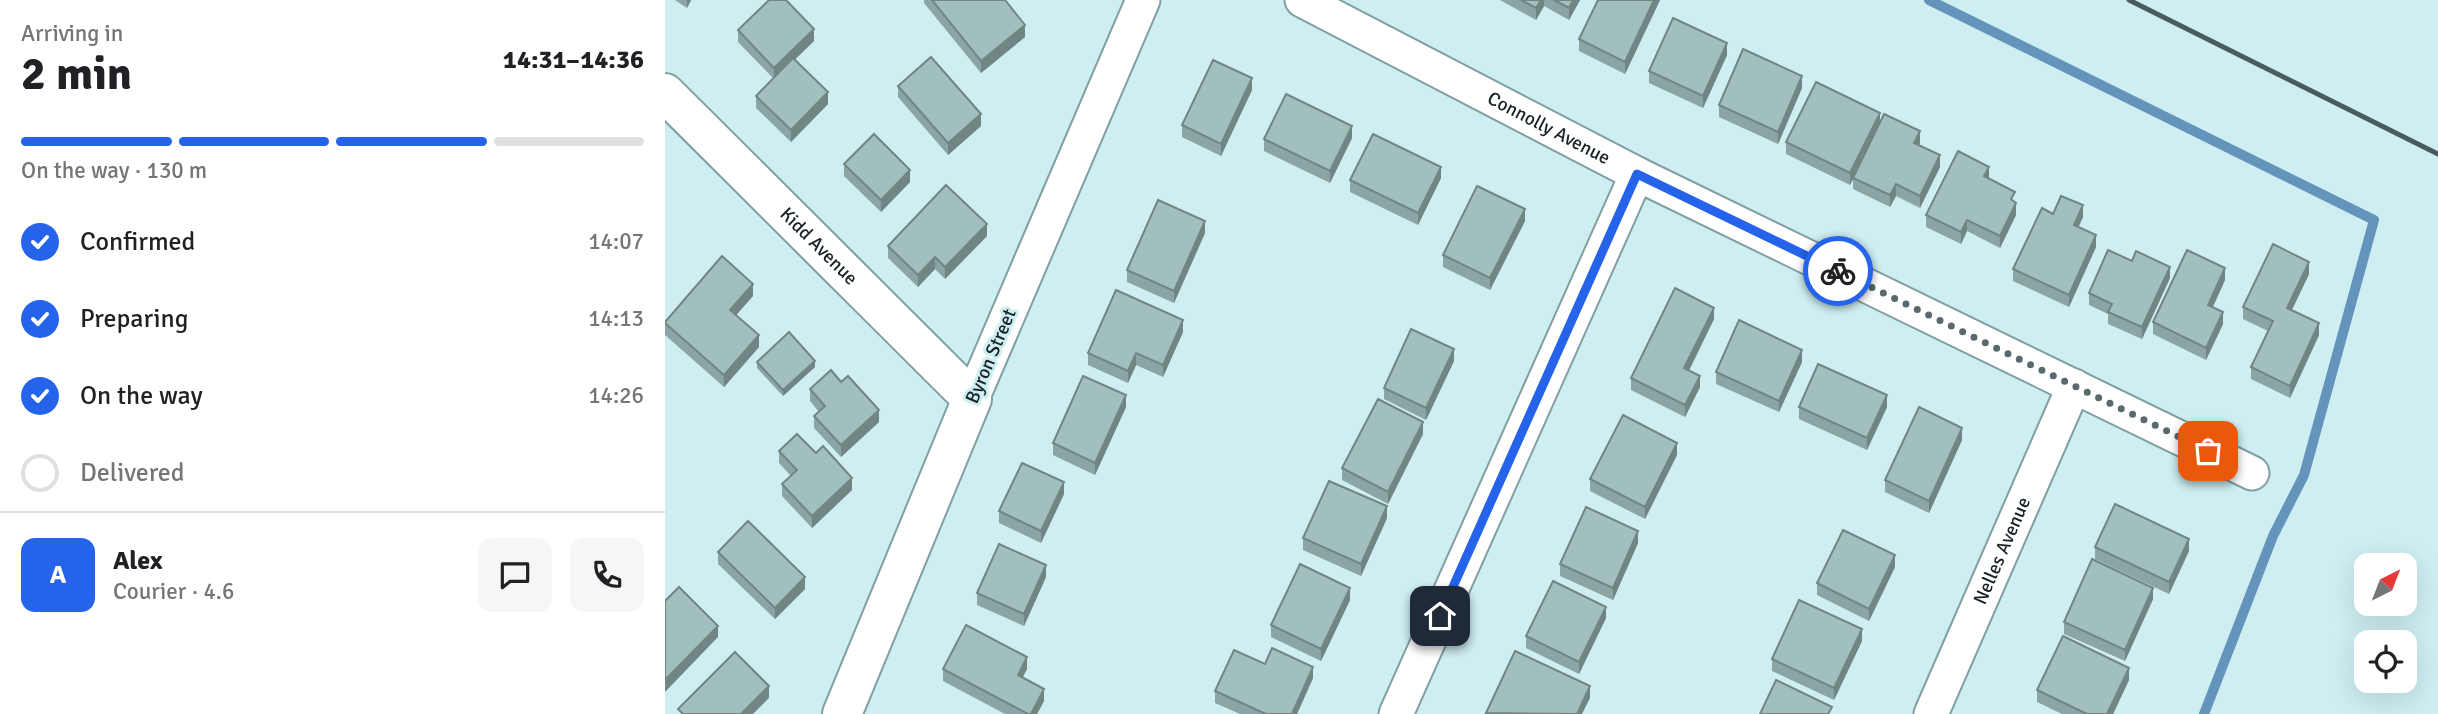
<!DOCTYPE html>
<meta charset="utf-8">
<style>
body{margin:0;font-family:Signika,sans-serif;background:#f6f6f6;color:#202124;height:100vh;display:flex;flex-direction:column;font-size:26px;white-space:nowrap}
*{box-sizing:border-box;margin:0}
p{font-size:23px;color:#757577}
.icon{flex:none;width:38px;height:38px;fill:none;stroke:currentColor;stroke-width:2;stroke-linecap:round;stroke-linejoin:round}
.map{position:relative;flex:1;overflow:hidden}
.sheet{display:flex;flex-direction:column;background:#fff;width:665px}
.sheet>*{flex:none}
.needle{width:46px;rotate:42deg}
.buttons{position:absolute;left:1689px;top:553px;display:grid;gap:14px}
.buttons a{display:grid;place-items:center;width:63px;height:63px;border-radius:14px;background:#fff;box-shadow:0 7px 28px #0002;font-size:35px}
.pin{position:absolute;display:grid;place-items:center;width:60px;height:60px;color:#fff;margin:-30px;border-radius:14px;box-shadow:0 4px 10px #0006}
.courier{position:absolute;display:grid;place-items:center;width:70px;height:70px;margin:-35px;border:5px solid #2563eb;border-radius:50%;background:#fff;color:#222;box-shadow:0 2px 9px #0007}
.head em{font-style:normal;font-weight:800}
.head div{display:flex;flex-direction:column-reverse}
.head{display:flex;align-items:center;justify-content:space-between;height:119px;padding:0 21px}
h1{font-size:46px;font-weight:800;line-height:52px}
.bar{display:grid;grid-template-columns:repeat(4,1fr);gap:10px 7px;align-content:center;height:84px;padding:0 21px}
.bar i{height:9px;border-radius:5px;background:#e0e0e0}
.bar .on{background:#2563eb}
.bar p{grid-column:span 4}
.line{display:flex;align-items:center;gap:18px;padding:0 21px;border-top:2px solid #e0e0e0}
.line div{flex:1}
.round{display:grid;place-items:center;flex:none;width:74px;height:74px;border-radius:14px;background:#f6f6f6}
ol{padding:0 21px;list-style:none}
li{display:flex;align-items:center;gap:21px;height:77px}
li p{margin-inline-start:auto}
li .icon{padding:7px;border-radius:50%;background:#2563eb;color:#fff;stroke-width:4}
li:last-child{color:#757577}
li i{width:38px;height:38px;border:4px solid #e0e0e0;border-radius:50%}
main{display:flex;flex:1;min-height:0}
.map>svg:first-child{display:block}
</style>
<main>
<section class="sheet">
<div class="head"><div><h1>2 min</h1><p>Arriving in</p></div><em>14:31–14:36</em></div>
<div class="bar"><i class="on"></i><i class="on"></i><i class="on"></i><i></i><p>On the way · 130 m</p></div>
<ol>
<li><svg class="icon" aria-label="check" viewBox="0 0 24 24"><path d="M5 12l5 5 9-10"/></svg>Confirmed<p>14:07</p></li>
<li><svg class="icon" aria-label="check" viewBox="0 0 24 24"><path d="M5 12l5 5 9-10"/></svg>Preparing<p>14:13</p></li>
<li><svg class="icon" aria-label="check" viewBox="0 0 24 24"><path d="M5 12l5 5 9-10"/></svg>On the way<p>14:26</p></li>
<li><i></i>Delivered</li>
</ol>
<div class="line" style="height:126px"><b class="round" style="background:#2563eb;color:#fff">A</b><div><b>Alex</b><p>Courier · 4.6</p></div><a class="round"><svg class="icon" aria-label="chat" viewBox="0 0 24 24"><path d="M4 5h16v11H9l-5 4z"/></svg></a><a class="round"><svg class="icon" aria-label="phone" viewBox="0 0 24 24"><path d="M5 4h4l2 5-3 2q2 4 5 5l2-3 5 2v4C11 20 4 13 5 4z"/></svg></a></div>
</section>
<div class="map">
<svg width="1773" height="714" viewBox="0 0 1773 714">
<rect width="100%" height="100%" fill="#ceeef2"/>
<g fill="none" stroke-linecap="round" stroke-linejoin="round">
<path stroke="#6494bb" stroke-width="10" d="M 1264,0 L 1709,220 L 1639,475 L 1608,536 L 1539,714"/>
<defs>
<g id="minor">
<path id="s1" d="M 637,0 L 972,174 L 1587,473"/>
<path d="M 307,399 L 478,0"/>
<path d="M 731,714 L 972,174"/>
<path id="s2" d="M 1266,714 L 1409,386"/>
</g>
<g id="tertiary">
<path id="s3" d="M 0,93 L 307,399 L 177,714"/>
</g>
</defs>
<use href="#minor" stroke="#819fa3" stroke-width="37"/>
<use href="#tertiary" stroke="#819fa3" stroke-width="42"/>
<use href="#minor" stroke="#fff" stroke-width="33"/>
<use href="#tertiary" stroke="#fff" stroke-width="38"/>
<path stroke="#4a5b5e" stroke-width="5" d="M 1464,0 L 1773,154"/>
</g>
<g fill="#8aa5a3">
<path d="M 10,0 L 26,0 L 22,8 Z"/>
<path d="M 259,0 L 340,0 L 360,37 L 316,73 L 259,3 Z"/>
<path d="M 835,0 L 915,0 L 904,20 L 879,6 L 871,20 Z"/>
<path d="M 933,0 L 995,0 L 960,74 L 914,51 L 914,39 Z"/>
<path d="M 73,30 L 149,41 L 130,59 L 163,104 L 126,142 L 91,108 L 91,96 L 108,78 L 73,42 Z"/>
<path d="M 1062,55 L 1038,108 L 984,83 L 984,71 Z"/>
<path d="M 233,86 L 316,126 L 283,155 L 233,97 Z"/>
<path d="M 1137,88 L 1113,144 L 1054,117 L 1054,105 Z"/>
<path d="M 587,90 L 556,156 L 517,137 L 517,125 Z"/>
<path d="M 1215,123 L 1255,143 L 1254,145 L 1275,167 L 1255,208 L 1231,196 L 1225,207 L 1188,189 L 1188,179 L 1185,185 L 1121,154 L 1121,142 Z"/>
<path d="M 687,138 L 665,183 L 599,151 L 599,139 Z"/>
<path d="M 179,164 L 245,182 L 216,212 L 179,176 Z"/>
<path d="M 776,178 L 753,225 L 685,192 L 685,180 Z"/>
<path d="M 1324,178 L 1350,202 L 1351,215 L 1335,248 L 1302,231 L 1296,244 L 1261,227 L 1261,215 Z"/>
<path d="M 1388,214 L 1418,217 L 1413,227 L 1431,247 L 1404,307 L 1348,281 L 1348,269 Z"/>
<path d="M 860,221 L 825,290 L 778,267 L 778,255 Z"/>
<path d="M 540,233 L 509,303 L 462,282 L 462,270 Z"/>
<path d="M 322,236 L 280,279 L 270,269 L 253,287 L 223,258 L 223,246 Z"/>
<path d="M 1644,274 L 1627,310 L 1654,335 L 1625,398 L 1586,379 L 1586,367 L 1603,331 L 1578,319 L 1578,307 Z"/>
<path d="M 1505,278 L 1477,339 L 1443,324 L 1443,314 L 1424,305 L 1424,293 Z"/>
<path d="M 1560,280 L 1548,307 L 1558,324 L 1541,360 L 1488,334 L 1488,322 Z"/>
<path d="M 88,296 L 71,315 L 94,347 L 59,387 L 0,335 L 0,322 Z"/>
<path d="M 1049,319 L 1024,371 L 1035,387 L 1020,417 L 966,390 L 966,378 Z"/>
<path d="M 518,332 L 498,377 L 471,365 L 463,383 L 423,365 L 423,353 Z"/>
<path d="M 789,361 L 761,420 L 719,399 L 719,388 Z"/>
<path d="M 92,362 L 150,367 L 118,396 L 92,368 Z"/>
<path d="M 1137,362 L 1114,412 L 1051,384 L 1051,372 Z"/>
<path d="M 176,382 L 214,422 L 176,457 L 149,428 L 149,416 L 154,412 L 145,401 L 145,389 Z"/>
<path d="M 461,407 L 430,475 L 388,455 L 388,443 Z"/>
<path d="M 1134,407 L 1222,407 L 1202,450 L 1134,419 Z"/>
<path d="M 758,434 L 723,504 L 677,480 L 677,468 Z"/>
<path d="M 1297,440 L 1264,513 L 1220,492 L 1220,480 Z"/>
<path d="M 114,451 L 151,453 L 187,490 L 147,528 L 117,496 L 117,484 L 126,476 L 114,463 Z"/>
<path d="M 1012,455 L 980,519 L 925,491 L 925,479 Z"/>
<path d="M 399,494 L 376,543 L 334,523 L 334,511 Z"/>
<path d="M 722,518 L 696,576 L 638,550 L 638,538 Z"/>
<path d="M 973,543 L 948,600 L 895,576 L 895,564 Z"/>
<path d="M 1430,547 L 1524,551 L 1504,594 L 1430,559 Z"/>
<path d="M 53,552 L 140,589 L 110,619 L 53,564 Z"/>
<path d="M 1230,567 L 1204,621 L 1152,595 L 1152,583 Z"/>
<path d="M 381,577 L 359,626 L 312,605 L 312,593 Z"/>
<path d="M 1488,599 L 1460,661 L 1399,634 L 1399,622 Z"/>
<path d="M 685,600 L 656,661 L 606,637 L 606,625 Z"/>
<path d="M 941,618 L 914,674 L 861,648 L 861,636 Z"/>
<path d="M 1197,641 L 1169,700 L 1107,671 L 1107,659 Z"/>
<path d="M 600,664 L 648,678 L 632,714 L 575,714 L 550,703 L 550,691 Z"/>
<path d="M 278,669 L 362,669 L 357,677 L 379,701 L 372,714 L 340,714 L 278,681 Z"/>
<path d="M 1464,680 L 1448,714 L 1397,714 L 1372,702 L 1372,690 Z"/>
</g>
<g fill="#718684">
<path d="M 22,0 L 26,0 L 22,8 Z"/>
<path d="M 876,0 L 879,0 L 879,6 L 871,20 L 871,8 Z"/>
<path d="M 908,0 L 915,0 L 904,20 L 904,8 Z"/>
<path d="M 989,0 L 995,0 L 960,74 L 960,62 Z"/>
<path d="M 360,25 L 360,37 L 316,73 L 316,61 Z"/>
<path d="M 149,29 L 149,41 L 109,80 L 109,68 Z"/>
<path d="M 1062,43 L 1062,55 L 1038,108 L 1038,96 Z"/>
<path d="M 1137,76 L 1137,88 L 1113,144 L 1113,132 Z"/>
<path d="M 587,78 L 587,90 L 556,156 L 556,144 Z"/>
<path d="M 163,92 L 163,104 L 126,142 L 126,130 Z"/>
<path d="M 1215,113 L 1215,125 L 1185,185 L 1185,173 Z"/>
<path d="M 316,114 L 316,126 L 283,155 L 283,143 Z"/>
<path d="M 687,126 L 687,138 L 665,183 L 665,171 Z"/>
<path d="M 1255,131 L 1255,143 L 1249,155 L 1249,143 Z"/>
<path d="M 1275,155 L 1275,167 L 1255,208 L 1255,196 Z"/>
<path d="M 776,167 L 776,178 L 753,225 L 753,213 Z"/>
<path d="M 1324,167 L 1324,178 L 1319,176 Z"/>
<path d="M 245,170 L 245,182 L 216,212 L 216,200 Z"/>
<path d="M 1231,184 L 1231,196 L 1225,207 L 1225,195 Z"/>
<path d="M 1351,203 L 1351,215 L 1335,248 L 1335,236 Z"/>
<path d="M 1418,205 L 1418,217 L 1409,237 L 1409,225 Z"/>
<path d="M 860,209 L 860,221 L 825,290 L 825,278 Z"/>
<path d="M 1302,220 L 1302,231 L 1296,244 L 1296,232 Z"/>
<path d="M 540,221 L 540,233 L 509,303 L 509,291 Z"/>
<path d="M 322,224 L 322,236 L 280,279 L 280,267 Z"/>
<path d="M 1431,235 L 1431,247 L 1404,307 L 1404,295 Z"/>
<path d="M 270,257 L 270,269 L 253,287 L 253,275 Z"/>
<path d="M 1644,262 L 1644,274 L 1622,320 L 1622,308 Z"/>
<path d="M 1505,267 L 1505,278 L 1477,339 L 1477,327 Z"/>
<path d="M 1560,268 L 1560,280 L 1543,317 L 1543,305 Z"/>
<path d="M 88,284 L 88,296 L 65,322 L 65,310 Z"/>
<path d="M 1049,308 L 1049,319 L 1019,380 L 1019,368 Z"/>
<path d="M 1558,312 L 1558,324 L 1541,360 L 1541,348 Z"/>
<path d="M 518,320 L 518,332 L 498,377 L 498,365 Z"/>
<path d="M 1654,323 L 1654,335 L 1625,398 L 1625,386 Z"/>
<path d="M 94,335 L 94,347 L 59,387 L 59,375 Z"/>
<path d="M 789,349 L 789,361 L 761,420 L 761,408 Z"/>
<path d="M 1137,350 L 1137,362 L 1114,412 L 1114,401 Z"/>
<path d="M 471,353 L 471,365 L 463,383 L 463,371 Z"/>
<path d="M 150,361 L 150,367 L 118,396 L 118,390 Z"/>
<path d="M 1035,376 L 1035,387 L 1020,417 L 1020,405 Z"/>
<path d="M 461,395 L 461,407 L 430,475 L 430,463 Z"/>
<path d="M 1222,395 L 1222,407 L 1202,450 L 1202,438 Z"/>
<path d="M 214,410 L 214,422 L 176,457 L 176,445 Z"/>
<path d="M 758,422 L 758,434 L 723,504 L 723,492 Z"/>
<path d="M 1297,428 L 1297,440 L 1264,513 L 1264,501 Z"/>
<path d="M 1012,443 L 1012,455 L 980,519 L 980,507 Z"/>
<path d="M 187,478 L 187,490 L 147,528 L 147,516 Z"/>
<path d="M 399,482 L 399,494 L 376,543 L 376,531 Z"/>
<path d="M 722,506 L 722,518 L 696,576 L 696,564 Z"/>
<path d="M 973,531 L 973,543 L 948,600 L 948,588 Z"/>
<path d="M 1524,539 L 1524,551 L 1504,594 L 1504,582 Z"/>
<path d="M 1230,555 L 1230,567 L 1204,621 L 1204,609 Z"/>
<path d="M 381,565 L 381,577 L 359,626 L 359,614 Z"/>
<path d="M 140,577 L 140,589 L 110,619 L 110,608 Z"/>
<path d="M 685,588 L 685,600 L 656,661 L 656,649 Z"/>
<path d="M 1488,588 L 1488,599 L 1460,661 L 1460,650 Z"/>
<path d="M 941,607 L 941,618 L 914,674 L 914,662 Z"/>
<path d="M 53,626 L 53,637 L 0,692 L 0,680 Z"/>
<path d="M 1197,629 L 1197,641 L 1169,700 L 1169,688 Z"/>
<path d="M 362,657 L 362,669 L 353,687 L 353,675 Z"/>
<path d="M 648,667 L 648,678 L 632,714 L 627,714 Z"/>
<path d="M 1464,668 L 1464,680 L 1448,714 L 1442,714 Z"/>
<path d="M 104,686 L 104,698 L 88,714 L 76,714 Z"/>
<path d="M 925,686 L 925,698 L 917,714 L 912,714 Z"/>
<path d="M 379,689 L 379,701 L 372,714 L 366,714 Z"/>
</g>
<g fill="#a1c0bd" stroke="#718684" stroke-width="2">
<path d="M 104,0 L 121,0 L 149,29 L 109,68 L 73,30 Z"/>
<path d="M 267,0 L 340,0 L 360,25 L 316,61 Z"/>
<path d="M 856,0 L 876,0 L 871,8 Z"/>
<path d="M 889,0 L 908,0 L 904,8 Z"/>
<path d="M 933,0 L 989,0 L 960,62 L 914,39 Z"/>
<path d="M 1008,18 L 1062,43 L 1038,96 L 984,71 Z"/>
<path d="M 1078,49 L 1137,76 L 1113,132 L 1054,105 Z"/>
<path d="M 266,57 L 316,114 L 283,143 L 233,86 Z"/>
<path d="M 128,58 L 163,92 L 126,130 L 91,96 Z"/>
<path d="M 548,60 L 587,78 L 556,144 L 517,125 Z"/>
<path d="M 1151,82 L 1215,113 L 1185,173 L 1121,142 Z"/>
<path d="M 621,94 L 687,126 L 665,171 L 599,139 Z"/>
<path d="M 1219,114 L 1255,131 L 1249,143 L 1275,155 L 1255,196 L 1231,184 L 1225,195 L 1188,178 Z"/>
<path d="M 209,134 L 245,170 L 216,200 L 179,164 Z"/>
<path d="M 708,134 L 776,167 L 753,213 L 685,180 Z"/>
<path d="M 1293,151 L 1324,167 L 1319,176 L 1350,192 L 1346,199 L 1351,203 L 1335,236 L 1302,220 L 1296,232 L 1261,215 Z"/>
<path d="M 281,185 L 322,224 L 280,267 L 270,257 L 253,275 L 223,246 Z"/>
<path d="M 812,186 L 860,209 L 825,278 L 778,255 Z"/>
<path d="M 1396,196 L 1418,205 L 1409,225 L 1431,235 L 1404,295 L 1348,269 L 1377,208 L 1388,214 Z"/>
<path d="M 493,200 L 540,221 L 509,291 L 462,270 Z"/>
<path d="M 1608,244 L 1644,262 L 1622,308 L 1654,323 L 1625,386 L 1586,367 L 1608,321 L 1578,307 Z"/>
<path d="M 1443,250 L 1467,261 L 1471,251 L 1505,267 L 1477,327 L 1443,312 L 1447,304 L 1424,293 Z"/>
<path d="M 1522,250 L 1560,268 L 1543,305 L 1558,312 L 1541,348 L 1488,322 Z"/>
<path d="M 57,256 L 88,284 L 65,310 L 94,335 L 59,375 L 0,323 L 0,322 Z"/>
<path d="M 1010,288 L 1049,308 L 1019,368 L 1035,376 L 1020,405 L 966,378 Z"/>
<path d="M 451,290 L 518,320 L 498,365 L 471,353 L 463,371 L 423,353 Z"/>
<path d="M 1074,320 L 1137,350 L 1114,401 L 1051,372 Z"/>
<path d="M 746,329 L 789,349 L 761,408 L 719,388 Z"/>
<path d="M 124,332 L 150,361 L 118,390 L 92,362 Z"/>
<path d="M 1153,364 L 1222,395 L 1202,438 L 1134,407 Z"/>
<path d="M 166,370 L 176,382 L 183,376 L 214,410 L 176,445 L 149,416 L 160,406 L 145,389 Z"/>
<path d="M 418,376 L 461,395 L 430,463 L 388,443 Z"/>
<path d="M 713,399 L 758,422 L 723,492 L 677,468 Z"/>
<path d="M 1254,407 L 1297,428 L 1264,501 L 1220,480 Z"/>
<path d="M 958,415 L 1012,443 L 980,507 L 925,479 Z"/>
<path d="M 132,434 L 151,453 L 158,446 L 187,478 L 147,516 L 117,484 L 132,470 L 114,451 Z"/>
<path d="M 357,463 L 399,482 L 376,531 L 334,511 Z"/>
<path d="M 664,481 L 722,506 L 696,564 L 638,538 Z"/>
<path d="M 1450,504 L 1524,539 L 1504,582 L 1430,547 Z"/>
<path d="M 921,507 L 973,531 L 948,588 L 895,564 Z"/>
<path d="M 83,521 L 140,577 L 110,608 L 53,552 Z"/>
<path d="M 1178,530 L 1230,555 L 1204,609 L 1152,583 Z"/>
<path d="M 334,544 L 381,565 L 359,614 L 312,593 Z"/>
<path d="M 1427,559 L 1488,588 L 1460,650 L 1399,622 Z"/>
<path d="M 635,564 L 685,588 L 656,649 L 606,625 Z"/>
<path d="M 888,581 L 941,607 L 914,662 L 861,636 Z"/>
<path d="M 14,587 L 53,626 L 0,680 L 0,601 Z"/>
<path d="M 1134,600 L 1197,629 L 1169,688 L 1107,659 Z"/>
<path d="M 301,625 L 362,657 L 353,675 L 379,689 L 366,714 L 363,714 L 278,669 Z"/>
<path d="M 1398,636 L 1464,668 L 1442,714 L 1422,714 L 1372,690 Z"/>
<path d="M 607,648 L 648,667 L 627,714 L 601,714 L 550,691 L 569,650 L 600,664 Z"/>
<path d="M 850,651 L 925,686 L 912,714 L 821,713 Z"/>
<path d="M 70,652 L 104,686 L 76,714 L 18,714 L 13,709 Z"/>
<path d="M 1111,680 L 1167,707 L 1163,714 L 1095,714 Z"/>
</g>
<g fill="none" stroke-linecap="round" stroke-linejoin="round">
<path stroke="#586a6d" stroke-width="7" stroke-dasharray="0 12.6" d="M 1173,271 L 1543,451"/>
<path stroke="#2563eb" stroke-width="9" d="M 775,616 L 972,174 L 1173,271"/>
</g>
<g text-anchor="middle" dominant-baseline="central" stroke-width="6" stroke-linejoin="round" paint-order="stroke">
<g font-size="19" fill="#182325" stroke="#ceeef2">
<text stroke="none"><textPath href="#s1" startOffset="278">Connolly Avenue</textPath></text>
<text stroke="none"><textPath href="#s3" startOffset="217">Kidd Avenue</textPath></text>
<text transform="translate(326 356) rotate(-67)">Byron Street</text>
<text stroke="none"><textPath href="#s2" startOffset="178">Nelles Avenue</textPath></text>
</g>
</g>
</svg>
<div class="buttons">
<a><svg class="needle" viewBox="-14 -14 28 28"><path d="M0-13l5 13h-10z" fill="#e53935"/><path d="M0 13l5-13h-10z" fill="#757577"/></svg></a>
<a><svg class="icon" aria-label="locate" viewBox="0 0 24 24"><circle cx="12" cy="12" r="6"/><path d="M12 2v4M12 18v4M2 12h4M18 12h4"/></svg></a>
</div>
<div class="pin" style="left:1543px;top:451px;background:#ea580c"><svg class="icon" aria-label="bag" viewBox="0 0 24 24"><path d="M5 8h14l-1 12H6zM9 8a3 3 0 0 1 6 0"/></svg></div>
<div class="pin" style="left:775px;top:616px;background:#1f2937"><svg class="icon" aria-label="home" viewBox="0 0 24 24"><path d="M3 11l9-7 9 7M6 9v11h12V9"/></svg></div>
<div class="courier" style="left:1173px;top:271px"><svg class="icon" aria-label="bike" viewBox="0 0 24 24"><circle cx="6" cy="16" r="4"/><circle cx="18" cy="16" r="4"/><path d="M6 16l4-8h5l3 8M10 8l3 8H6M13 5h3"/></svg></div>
</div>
</main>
